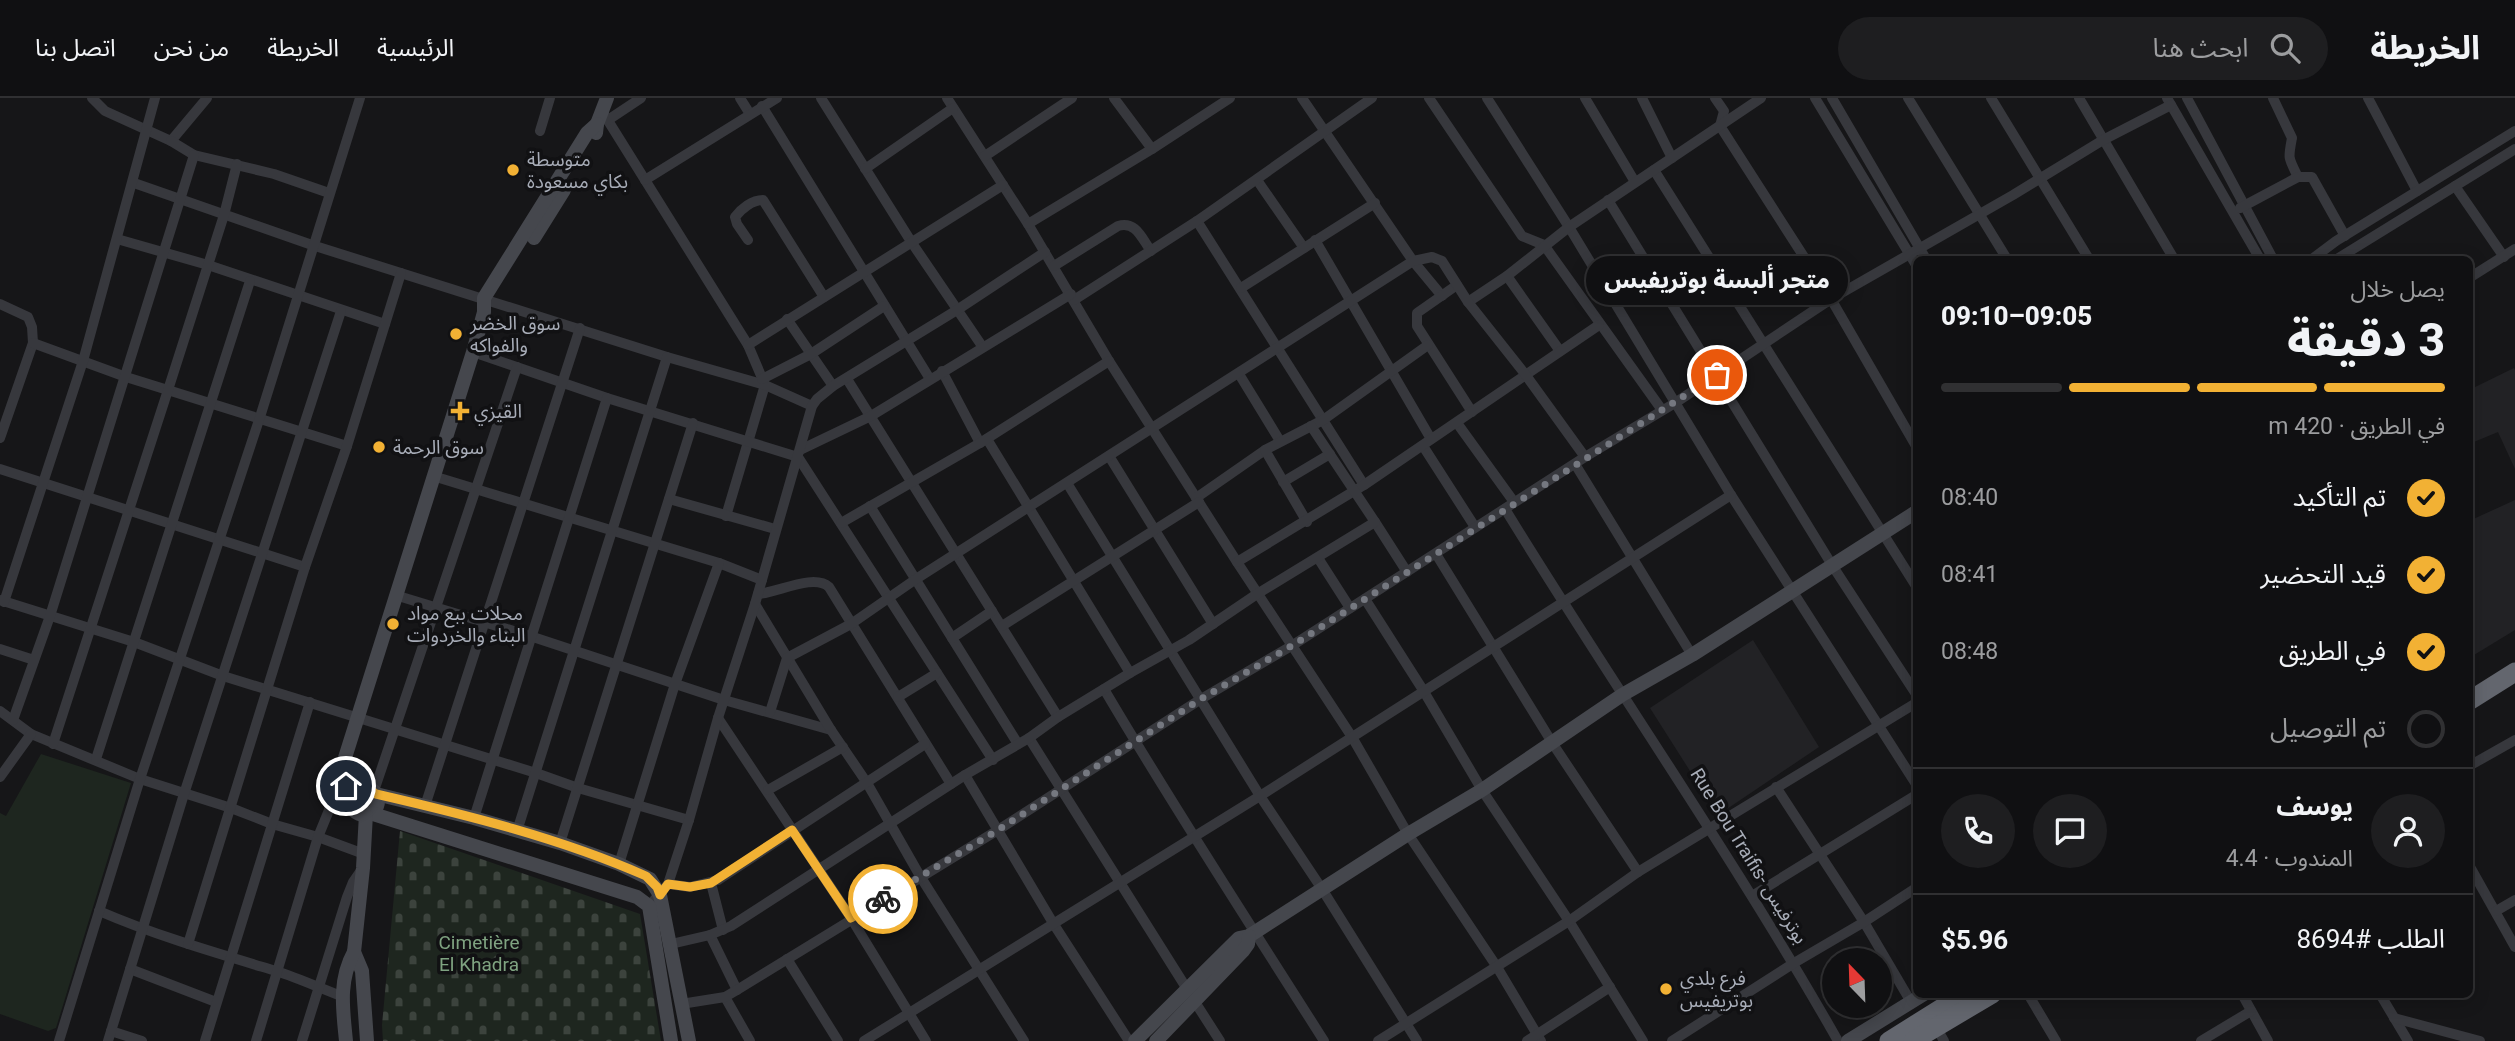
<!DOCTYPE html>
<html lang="ar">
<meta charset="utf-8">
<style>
body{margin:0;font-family:Roboto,"Noto Sans Arabic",sans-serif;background:#1e1e20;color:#f1f3f6;direction:rtl;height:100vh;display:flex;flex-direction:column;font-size:26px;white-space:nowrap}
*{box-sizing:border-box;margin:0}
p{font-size:23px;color:#9c9d9f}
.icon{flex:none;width:38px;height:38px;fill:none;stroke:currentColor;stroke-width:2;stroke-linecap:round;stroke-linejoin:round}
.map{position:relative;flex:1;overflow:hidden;direction:ltr}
.side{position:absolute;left:1913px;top:158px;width:560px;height:742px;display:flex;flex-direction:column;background:#101012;border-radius:10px;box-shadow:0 4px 18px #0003,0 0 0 2px #303032;direction:rtl}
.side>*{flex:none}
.needle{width:46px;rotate:337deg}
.fabs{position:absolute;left:1822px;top:850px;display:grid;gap:14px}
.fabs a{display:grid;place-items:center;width:70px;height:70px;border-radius:50%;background:#101012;box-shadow:0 4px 18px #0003,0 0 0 2px #303032;font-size:35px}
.pin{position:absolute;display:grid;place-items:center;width:60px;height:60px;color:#fff;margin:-30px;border:4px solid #fff;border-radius:50%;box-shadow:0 2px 7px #0007}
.courier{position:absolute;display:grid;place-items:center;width:70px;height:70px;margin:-35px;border:5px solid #f2b134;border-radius:50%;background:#fff;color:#222;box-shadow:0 2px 9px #0007}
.bubble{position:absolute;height:49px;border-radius:24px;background:#101012;box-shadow:0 4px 18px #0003,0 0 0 2px #303032;font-size:23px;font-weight:800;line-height:49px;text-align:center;direction:rtl}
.head em{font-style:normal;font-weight:800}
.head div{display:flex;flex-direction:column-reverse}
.head{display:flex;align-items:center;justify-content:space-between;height:119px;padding:0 28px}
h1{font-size:46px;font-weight:800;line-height:52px}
.bar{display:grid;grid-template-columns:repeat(4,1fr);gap:10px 7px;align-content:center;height:84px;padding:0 28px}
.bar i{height:9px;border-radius:5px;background:#303032}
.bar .active{background:#f2b134}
.bar p{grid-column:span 4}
.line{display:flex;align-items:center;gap:18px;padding:0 28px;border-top:2px solid #303032}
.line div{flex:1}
.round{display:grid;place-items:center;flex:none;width:74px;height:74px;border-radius:37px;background:#1e1e20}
ol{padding:0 28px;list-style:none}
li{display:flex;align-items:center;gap:21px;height:77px}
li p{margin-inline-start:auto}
li .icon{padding:7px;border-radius:50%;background:#f2b134;color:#111;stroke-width:4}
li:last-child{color:#9c9d9f}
li i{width:38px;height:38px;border:4px solid #303032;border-radius:50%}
header{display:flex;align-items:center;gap:42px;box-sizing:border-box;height:98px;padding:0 35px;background:#101012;border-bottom:2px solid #303032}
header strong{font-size:33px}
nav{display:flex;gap:38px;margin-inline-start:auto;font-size:24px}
.search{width:490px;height:63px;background:#1e1e20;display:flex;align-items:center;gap:18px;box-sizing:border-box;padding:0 24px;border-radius:38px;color:#9c9d9f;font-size:26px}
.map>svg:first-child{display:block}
</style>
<header>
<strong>الخريطة</strong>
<div class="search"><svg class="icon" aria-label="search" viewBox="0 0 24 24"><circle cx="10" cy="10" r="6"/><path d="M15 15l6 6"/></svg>ابحث هنا</div>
<nav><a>الرئيسية</a><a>الخريطة</a><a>من نحن</a><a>اتصل بنا</a></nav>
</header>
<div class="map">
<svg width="2515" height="943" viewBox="0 0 2515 943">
<defs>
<pattern id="cemetery-stones" width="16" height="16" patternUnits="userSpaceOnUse" patternTransform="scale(1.75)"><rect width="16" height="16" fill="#1e261f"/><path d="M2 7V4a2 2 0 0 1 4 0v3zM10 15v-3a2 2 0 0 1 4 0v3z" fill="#3c433d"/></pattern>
</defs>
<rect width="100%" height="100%" fill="#161618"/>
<g fill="#222225">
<path d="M 2514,270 L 2515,272 L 2515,371 L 2498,334 L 2469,346 L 2469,292 Z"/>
<path d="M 2515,402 L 2515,532 L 2469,560 L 2469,423 Z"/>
<path d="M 1753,542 L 1819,649 L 1718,717 L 1650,610 Z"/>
</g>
<path fill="#1e261f" d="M 41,656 L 131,685 L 56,930 L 48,933 L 0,916 L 0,715 L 6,718 Z"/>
<path fill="url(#cemetery-stones)" d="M 400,733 L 640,816 L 661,943 L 383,943 L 382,927 Z"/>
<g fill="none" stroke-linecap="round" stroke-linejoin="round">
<g stroke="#37383d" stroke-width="10">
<path d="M 92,0 L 105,13 L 171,43 L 207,0"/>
<path d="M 740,0 L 750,16"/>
<path d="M 821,0 L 912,145 L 982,248"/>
<path d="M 947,0 L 1028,126 L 1109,263 L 1237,464 L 1352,639 L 1408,736 L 1497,869 L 1541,943"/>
<path d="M 1114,0 L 1152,51"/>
<path d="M 1302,0 L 1413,163 L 1442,198"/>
<path d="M 1429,0 L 1522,138 L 1544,147 L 1662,312"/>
<path d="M 1487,0 L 1569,129 L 1731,397 L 1916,686"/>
<path d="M 1585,0 L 1635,84"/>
<path d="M 1642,0 L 1672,60"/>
<path d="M 1715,0 L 1724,13 L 1720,28"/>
<path d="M 1815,0 L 1916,167"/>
<path d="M 1832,0 L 1926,161"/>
<path d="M 1908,0 L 2007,161"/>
<path d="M 1991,0 L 2089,161"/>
<path d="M 2079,0 L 2174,161"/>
<path d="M 2167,0 L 2260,161"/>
<path d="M 2187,0 L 2273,161"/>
<path d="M 2273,0 L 2292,40 C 2288,61 2288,59 2298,79"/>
<path d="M 2368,0 L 2417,93"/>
<path d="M 762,8 L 930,281"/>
<path d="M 602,13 L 748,247 L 765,287 L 726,418"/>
<path d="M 608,22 L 641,0"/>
<path d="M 1720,28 L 1831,201 L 1916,348"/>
<path d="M 540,33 L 550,0"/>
<path d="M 171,43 L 194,57 L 274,76 L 329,95"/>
<path d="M 985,58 L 1072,0"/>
<path d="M 865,71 L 953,10"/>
<path d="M 1654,72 L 1916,488"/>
<path d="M 645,82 L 777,0"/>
<path d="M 1257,82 L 1304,150"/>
<path d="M 134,85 L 312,147 L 667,259 L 765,287 L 812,308"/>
<path d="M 2455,88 L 2504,159"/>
<path d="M 1608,102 L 1832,467 L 1916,596"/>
<path d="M 2240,110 L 2298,79 L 2312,79 L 2345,138"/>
<path d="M 1197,123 L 1364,387"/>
<path d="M 1028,126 L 1152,51 L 1230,0"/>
<path d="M 117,141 L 208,167 L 385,226"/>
<path d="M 748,142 L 737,126 L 735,119 C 741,111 752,102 763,102 L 824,199"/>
<path d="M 1315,142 L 1431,341"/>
<path d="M 2312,161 L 2336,143 L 2515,33"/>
<path d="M 2337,161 L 2515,51"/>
<path d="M 1054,168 L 1118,128 C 1136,123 1141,139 1151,153"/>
<path d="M 1507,178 L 1560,253"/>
<path d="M 2469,180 L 2515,151"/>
<path d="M 1457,187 L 1417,215 L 1417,228 L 1472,314"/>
<path d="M 1241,190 L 1375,105"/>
<path d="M 1074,202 L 1197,123 L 1372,0"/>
<path d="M 1468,204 L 1507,178 L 1569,129 L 1761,0"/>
<path d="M 0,206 L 28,219 L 32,229 L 33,245 L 0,340"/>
<path d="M 787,221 L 833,288"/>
<path d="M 33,245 L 126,279 L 347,348"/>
<path d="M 748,247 L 1003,87"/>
<path d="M 473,254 L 607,300 L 798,359 L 993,662"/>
<path d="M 942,273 L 980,345"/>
<path d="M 1239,276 L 1280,343"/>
<path d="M 762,281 L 811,256 L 884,208"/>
<path d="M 847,281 L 1058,619"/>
<path d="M 1457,325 L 1514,404"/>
<path d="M 987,341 L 1130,575"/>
<path d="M 1423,348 L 1475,429"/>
<path d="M 800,352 L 871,318 L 1071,196"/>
<path d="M 1109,358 L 1213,526"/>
<path d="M 1575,366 L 1692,557"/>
<path d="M 0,371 L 305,469"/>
<path d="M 433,378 L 719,465 L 762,482"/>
<path d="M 1283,384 L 1330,356"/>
<path d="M 1067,385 L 1260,698 L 1322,791 L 1417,943"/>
<path d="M 1196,400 L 1265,352"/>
<path d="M 669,401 L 775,431"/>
<path d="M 870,408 L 1018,646"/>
<path d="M 1505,411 C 1614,589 1735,761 1838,943"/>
<path d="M 1307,424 L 1265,352 L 1323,322 L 1428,247"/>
<path d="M 1375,424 L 1407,474"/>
<path d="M 841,425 L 980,345 L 1109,263"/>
<path d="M 1436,456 L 1553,646 L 1638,774"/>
<path d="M 1318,460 L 1350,510"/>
<path d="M 1237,464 L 1364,387 L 1599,227"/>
<path d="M 758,496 C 777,495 814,475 829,489 L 951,686"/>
<path d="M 395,497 L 530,538 L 724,602 L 831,632"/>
<path d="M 1365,501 L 1423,592 L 1482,692 L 1569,823 L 1643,943"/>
<path d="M 0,502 L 134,544 L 223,578 L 536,675 L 578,690 L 689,722"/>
<path d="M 4,504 L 83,263 L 155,0"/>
<path d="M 755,506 L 831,632 L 867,685 L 920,778 L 1024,943"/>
<path d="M 1002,528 L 1199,404"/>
<path d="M 952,540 L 992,513"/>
<path d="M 0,551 L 34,562"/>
<path d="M 1104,591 C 1174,710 1250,826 1324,943"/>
<path d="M 898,599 L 937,575"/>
<path d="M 0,613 L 31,636 L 140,681 L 231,710 L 272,726 L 318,739 L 364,756"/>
<path d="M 770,614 L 787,560 L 851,526 L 916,481 L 1413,163 L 1432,159 L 1442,163 L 1468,204 L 1525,276 L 1585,359"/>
<path d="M 718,620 L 851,820 L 926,943"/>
<path d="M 13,622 L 50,518 L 194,57"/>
<path d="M 1029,640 L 1187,891"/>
<path d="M 53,646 L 168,292 L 224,117 L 237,66"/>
<path d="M 96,661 L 250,183"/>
<path d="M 2469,668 L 2515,642"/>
<path d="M 965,677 L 1053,825 L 1129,943"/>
<path d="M 0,679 L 31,636"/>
<path d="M 1776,689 L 1864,824 L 1911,904"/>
<path d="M 768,692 L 843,649"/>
<path d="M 374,693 L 517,269"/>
<path d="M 425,708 L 580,230"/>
<path d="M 474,720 L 607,300"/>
<path d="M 517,733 L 667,259"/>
<path d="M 560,745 L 693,325"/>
<path d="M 619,766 L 675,586 L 719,465"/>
<path d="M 2469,767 L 2515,849"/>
<path d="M 711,785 L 723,832"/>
<path d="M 668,786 L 690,789 L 718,782 L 925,646"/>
<path d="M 1752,798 L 1916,697"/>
<path d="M 649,808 L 668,786 L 689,722 L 718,620 L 755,506 L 812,308 L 817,301 L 833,288 L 957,212 L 1045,154"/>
<path d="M 99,813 C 157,838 216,855 276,873 C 298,880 320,890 341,898"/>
<path d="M 2496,813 L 2515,802"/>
<path d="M 710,837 L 737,892"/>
<path d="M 188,846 L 305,469 L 347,348 L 401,175"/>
<path d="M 671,846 L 710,837 L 731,828 L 965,677 L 1029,640 L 1058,619 L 1130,575 L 1189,542 L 1257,496 L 1375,424 L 1311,328"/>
<path d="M 787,861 L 838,943"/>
<path d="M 130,871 L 216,904"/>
<path d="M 2028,896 L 2056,943"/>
<path d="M 2242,896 L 2268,943"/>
<path d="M 2380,896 L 2408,943"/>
<path d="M 725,899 L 750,943"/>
<path d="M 1195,904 L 1220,943"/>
<path d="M 681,906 L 725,899 L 737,892 L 998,732 L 1201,601 L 1293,547 L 1585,359 L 1675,305 L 1831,201 L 2013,97 L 2103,42 L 2171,7"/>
<path d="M 2394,920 L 2480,943"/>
<path d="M 1936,929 L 1944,943"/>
<path d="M 111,933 L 142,943"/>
<path d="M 59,943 L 140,681 L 260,319 L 360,0"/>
<path d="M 108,943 L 184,696 L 341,213"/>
<path d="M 205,943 L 310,604"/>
<path d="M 256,943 L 318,739 L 343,678"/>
<path d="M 302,943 L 347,799 L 353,784 L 362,771"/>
<path d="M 864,943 L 1260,698 L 1731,397"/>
<path d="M 1378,943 L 1569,823 L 1638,774 L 1916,605"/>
<path d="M 1527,943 L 1610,889"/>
<path d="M 1672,943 L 1794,865 L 1864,824 L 1916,790"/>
<path d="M 2201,943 L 2251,913"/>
</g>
<g stroke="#45474d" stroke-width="14">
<path d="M 596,35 L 597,26 L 607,0"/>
<path d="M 534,140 L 564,92"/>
<circle cx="364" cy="703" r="14"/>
<path d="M 376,696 L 474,720 L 560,745 L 619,766 L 650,781 L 660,797 L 689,943"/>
<path d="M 351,698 L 343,678 L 343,666 L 473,254 L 484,214 L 484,200 L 587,35 L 597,26"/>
<path d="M 370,715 L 637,799 L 649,808 L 671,943"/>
<path d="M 354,854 L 362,873 L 367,943"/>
<path d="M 346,943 C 343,912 338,883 354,854 L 363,770 L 366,716"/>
<path d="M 1135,943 L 1239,840 L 1249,838 L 1408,736 L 1482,692 L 1622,597 L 1692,557 L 1916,414"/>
<path d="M 1156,943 L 1243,853 L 1248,846 L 1249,838"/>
<path d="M 1848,943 L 1924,896"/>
</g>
<g stroke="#63666e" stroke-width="19">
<path d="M 2469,603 L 2515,574"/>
<path d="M 1889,943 L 1964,896"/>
<path d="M 1913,943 L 1992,896"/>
</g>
</g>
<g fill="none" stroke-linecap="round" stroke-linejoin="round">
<path stroke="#757880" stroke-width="7" stroke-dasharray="0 12.6" d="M 883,801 L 998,732 L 1201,601 L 1293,547 L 1717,277"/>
<path stroke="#f2b134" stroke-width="9" d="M 346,688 L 351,698 L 356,692 L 367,689 L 376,696 C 467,717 560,740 646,778 L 657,789 L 660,797 L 668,786 L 690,789 L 711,785 L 792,732 L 851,820 L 883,801"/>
</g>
<g fill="#f2b134" stroke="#111113" stroke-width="2.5">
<circle cx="513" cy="72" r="7"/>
<circle cx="456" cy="236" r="7"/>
<path d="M456.5 302.5h7v7h7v7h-7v7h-7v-7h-7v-7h7z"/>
<circle cx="379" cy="349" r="7"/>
<circle cx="393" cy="526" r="7"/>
<circle cx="1666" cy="891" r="7"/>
</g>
<g text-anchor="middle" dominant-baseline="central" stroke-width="7" stroke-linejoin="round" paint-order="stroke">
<g font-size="19" fill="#a8adb8" stroke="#111113" text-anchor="start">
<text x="527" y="61">متوسطة<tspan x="527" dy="22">بكاي مسعودة</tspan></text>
<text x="470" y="225">سوق الخضر<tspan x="470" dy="22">والفواكه</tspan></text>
<text x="474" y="313">القيزي</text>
<text x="393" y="349">سوق الرحمة</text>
<text x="407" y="515">محلات ببع مواد<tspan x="407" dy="22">البناء والخردوات</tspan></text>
<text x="1680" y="880">فرع بلدي<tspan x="1680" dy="22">بوتريفيس</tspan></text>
</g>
<g font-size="19" fill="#a8adb8" stroke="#111113">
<text transform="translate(1749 758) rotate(58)">Rue Bou Traifis- بوترفيس</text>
</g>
<g font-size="19" fill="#7fa381" stroke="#111113">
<text x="479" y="844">Cimetière<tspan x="479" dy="22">El Khadra</tspan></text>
</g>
</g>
</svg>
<div class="fabs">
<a><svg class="needle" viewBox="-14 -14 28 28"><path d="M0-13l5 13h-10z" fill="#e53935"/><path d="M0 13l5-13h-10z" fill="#9c9d9f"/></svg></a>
</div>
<div class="pin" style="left:1717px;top:277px;background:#ea580c"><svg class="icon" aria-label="bag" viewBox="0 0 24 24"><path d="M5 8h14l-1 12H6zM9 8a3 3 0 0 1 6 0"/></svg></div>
<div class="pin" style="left:346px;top:688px;background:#1f2937"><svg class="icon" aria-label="home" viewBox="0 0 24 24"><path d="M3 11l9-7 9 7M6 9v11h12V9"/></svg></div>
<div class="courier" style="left:883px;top:801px"><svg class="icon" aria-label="bike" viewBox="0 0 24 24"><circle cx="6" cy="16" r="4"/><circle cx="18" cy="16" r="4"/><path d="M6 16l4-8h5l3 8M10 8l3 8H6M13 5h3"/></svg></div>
<div class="bubble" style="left:1586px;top:158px;width:262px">متجر ألبسة بوتريفيس</div>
<section class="side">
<div class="head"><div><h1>3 دقيقة</h1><p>يصل خلال</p></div><em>09:05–09:10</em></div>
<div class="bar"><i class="active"></i><i class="active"></i><i class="active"></i><i></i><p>في الطريق · 420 m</p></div>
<ol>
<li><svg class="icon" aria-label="check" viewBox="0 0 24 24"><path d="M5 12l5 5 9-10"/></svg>تم التأكيد<p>08:40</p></li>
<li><svg class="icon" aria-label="check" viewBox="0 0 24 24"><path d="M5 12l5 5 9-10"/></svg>قيد التحضير<p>08:41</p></li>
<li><svg class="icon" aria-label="check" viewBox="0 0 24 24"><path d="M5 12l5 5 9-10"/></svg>في الطريق<p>08:48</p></li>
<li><i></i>تم التوصيل</li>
</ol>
<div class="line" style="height:126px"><a class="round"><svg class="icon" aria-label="person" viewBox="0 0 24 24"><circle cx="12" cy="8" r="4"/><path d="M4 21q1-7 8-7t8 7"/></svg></a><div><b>يوسف</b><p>المندوب · 4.4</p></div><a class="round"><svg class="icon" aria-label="chat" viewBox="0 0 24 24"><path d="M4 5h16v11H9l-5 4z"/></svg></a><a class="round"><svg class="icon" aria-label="phone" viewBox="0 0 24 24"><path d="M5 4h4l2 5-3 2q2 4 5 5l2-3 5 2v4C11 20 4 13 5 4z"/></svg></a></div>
<div class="line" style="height:91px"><div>الطلب #8694</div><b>$5.96</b></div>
</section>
</div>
